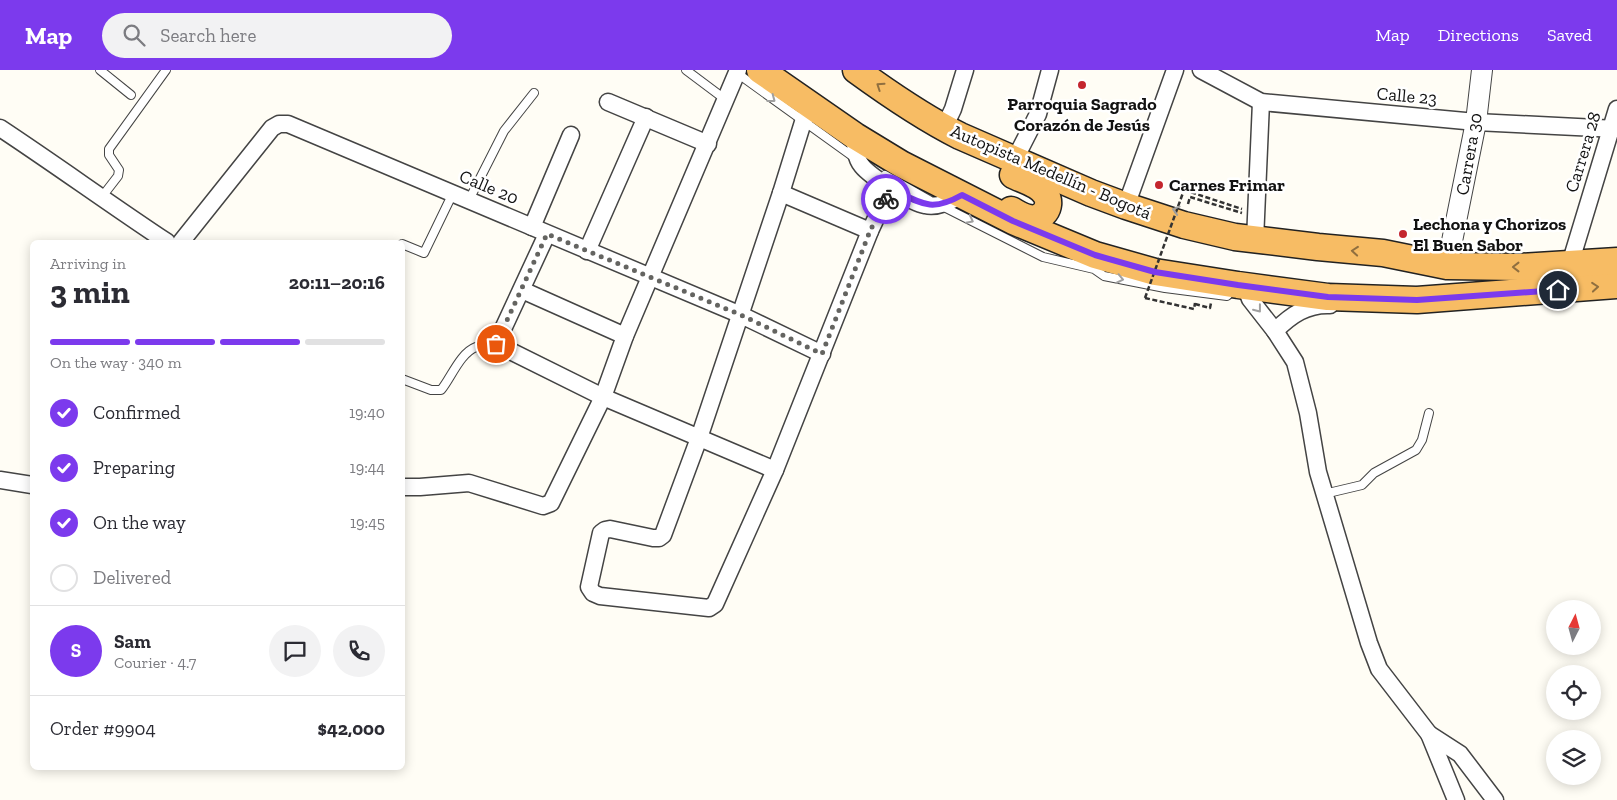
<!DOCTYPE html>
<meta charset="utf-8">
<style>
body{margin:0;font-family:"Zilla Slab",serif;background:#f2f2f3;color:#2b2b33;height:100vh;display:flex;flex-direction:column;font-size:19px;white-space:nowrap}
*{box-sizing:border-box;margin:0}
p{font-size:16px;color:#7c7c81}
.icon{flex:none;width:28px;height:28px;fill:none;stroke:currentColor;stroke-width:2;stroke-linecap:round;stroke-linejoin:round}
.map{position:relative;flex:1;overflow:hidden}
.panel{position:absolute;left:30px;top:170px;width:375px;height:530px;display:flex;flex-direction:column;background:#fff;border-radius:8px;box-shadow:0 2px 12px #0003}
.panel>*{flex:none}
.needle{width:32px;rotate:6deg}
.buttons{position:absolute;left:1546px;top:530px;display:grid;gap:10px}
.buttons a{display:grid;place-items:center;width:55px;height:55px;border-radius:50%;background:#fff;box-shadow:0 2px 12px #0003;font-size:25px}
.pin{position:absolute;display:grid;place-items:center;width:42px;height:42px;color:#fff;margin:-21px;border:2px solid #fff;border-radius:50%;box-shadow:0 1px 5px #0007}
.courier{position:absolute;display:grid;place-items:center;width:50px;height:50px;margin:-25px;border:4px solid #7c3aed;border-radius:50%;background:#fff;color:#222;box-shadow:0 1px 6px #0007}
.overview em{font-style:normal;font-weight:800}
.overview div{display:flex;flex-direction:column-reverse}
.overview{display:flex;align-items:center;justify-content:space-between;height:85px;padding:0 20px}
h1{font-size:32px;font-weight:800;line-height:38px}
.bar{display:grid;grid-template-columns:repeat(4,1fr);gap:8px 5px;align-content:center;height:60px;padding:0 20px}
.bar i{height:6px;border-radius:4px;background:#e1e1e2}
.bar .current{background:#7c3aed}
.bar p{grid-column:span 4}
.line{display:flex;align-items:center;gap:12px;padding:0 20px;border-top:1px solid #e1e1e2}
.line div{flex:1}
.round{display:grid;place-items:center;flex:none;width:52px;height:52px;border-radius:26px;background:#f2f2f3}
ol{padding:0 20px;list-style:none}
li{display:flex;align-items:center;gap:15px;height:55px}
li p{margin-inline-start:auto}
li .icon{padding:5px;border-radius:50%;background:#7c3aed;color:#fff;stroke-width:4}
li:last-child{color:#7c7c81}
li i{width:28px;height:28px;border:2px solid #e1e1e2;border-radius:50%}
header{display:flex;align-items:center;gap:30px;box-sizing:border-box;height:70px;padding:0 25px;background:#7c3aed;color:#fff}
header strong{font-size:24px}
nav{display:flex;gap:28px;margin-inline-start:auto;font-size:18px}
.search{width:350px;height:45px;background:#f2f2f3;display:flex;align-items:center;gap:12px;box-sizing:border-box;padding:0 18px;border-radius:28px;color:#7c7c81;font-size:19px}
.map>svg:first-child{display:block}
</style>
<header>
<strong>Map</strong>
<div class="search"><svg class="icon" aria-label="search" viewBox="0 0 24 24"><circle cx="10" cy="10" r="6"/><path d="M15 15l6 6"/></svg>Search here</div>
<nav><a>Map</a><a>Directions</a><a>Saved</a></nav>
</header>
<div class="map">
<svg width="1617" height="730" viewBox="0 0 1617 730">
<rect width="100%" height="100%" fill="#fffdf5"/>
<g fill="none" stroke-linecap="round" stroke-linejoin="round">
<defs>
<g id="service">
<path d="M 100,0 L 131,25"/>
<path d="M 686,0 L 726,30"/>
<path d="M 737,3 L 855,88"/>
<path d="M 885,105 L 929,130"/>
<path d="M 101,128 L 118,106 L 119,100 L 109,85 L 109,79 L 166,0"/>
<path d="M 469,130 L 504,61 L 534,23"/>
<path d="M 942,136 L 1043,187 L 1094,199 L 1104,206 L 1165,218 L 1227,226 L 1231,222"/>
<path d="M 402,174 L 424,183 L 453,123"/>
<path d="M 402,309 L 431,320 L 441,320 C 451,308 460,283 476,277 C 482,275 490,275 496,274"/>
<path d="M 1324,424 L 1362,415 L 1374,403 L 1416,380 L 1422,370 L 1429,343"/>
</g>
<g id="minor">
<path d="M 1201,0 L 1261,32 L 1476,52 L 1617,59"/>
<path d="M 608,32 L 708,74"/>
<path d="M 810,36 L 803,52 L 781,123 L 699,368 L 663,465 L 659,468 L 653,468 L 610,459 L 605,460 L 601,463 L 589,517 L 593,523 L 600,526 L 709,538 L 715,534 L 775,400 L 870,161 L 890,118"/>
<path d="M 0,58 C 56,95 111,135 167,172"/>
<path d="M 944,58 L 953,39 L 965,0"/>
<path d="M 855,66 C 855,76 855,88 862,96 C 871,107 912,133 925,135 C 938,138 952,131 962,125"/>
<path d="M 1015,89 L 1038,44 L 1050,0"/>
<path d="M 781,123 L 870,161"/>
<path d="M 1126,136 L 1175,0"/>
<path d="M 532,157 L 571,65"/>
<path d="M 547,164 L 496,274 L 603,327 L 775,400"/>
<path d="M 1255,170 L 1261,32"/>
<path d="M 181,172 L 272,58 L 279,54 L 288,54 L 741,245 L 822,284"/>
<path d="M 587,181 L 646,47"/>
<path d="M 1570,194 L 1617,39"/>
<path d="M 1245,216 L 1250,229 L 1275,261 L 1295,292 L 1308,343 L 1318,402 L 1369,573 L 1379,599 L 1429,664 L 1456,730"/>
<path d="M 522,220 L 625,266"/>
<path d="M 1275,261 C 1291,245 1307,234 1330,235"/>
<path d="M 0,410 L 32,415"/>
<path d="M 402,417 L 420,417 L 469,413 L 543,436 L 551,433 L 603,327 L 625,266 L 738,0"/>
<path d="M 1429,664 L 1460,684 L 1495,730"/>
</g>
<path id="tertiary" d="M 1447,196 L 1476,52 L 1482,0"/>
<g id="trunk">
<path d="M 760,0 L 855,66 L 901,94 L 1013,151 L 1095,185 L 1155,202 L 1238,215 L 1328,227 L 1417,230 L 1617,215"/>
<path d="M 856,0 C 889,24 924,48 960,66 L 1091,123 L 1126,136 L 1184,155 L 1235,167 L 1318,177 L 1383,183 L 1447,196 L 1520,197 L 1617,191"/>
<path d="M 1011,140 C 1017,143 1023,147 1029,148 C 1042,151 1053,137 1046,125 C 1040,114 1023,110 1013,105"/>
</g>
</defs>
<use href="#service" stroke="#444" stroke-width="10"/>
<use href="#minor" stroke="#444" stroke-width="19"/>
<use href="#tertiary" stroke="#444" stroke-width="22"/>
<use href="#trunk" stroke="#222" stroke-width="29"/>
<g stroke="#333" stroke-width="2.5" stroke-dasharray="5 2.5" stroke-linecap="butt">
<path d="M 1184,120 L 1242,139"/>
<path d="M 1188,134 L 1190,127 L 1242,143"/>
<path d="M 1145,228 L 1194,239 L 1195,233"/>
<path d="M 1195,234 L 1210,238 L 1211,233"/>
</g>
<use href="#service" stroke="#fff" stroke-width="8"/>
<use href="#minor" stroke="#fff" stroke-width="16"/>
<use href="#tertiary" stroke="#fff" stroke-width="20"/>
<use href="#trunk" stroke="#f7bc64" stroke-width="26"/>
<path stroke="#333" stroke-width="2.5" stroke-dasharray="5 2.5" stroke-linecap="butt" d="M 1145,228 L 1184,120"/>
</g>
<defs><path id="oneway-chevron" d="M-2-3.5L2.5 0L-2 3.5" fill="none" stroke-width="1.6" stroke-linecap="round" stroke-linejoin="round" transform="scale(1.25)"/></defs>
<g stroke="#906f3f">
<use href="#oneway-chevron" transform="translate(880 16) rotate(-146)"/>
<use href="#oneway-chevron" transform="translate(1355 181) rotate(-175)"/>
<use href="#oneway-chevron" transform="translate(1516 197) rotate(180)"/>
<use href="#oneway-chevron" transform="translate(1595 217) rotate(-5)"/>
</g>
<g stroke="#a0a0a0">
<use href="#oneway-chevron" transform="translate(772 29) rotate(37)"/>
<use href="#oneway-chevron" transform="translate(1176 140) rotate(-164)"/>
<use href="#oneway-chevron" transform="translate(970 150) rotate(27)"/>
<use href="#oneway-chevron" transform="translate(1120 209) rotate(12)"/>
<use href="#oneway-chevron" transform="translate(1258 239) rotate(52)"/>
</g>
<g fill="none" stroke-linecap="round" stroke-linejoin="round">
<path stroke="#646461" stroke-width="5" stroke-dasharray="0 9" d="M 496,274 L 547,164 L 741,245 L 822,284 L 870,161 L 886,129"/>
<path stroke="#7c3aed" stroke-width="6" d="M 886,129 L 890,118 C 921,133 930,143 962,125 L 1013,151 L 1095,185 L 1155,202 L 1238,215 L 1328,227 L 1417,230 L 1558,220"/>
</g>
<g fill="#c4262e" stroke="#fff" stroke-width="2">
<circle cx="1082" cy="15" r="5"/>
<circle cx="1159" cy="115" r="5"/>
<circle cx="1403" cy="164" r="5"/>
</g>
<g text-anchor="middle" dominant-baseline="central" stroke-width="5" stroke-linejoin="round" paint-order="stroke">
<g font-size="18" fill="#111" stroke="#fff">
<text transform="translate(1407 26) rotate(5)">Calle 23</text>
<text transform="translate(1583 82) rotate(-73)">Carrera 28</text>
<text transform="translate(1469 84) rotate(-80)">Carrera 30</text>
<text transform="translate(1051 102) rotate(23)">Autopista Medellín - Bogotá</text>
<text transform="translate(489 117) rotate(23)">Calle 20</text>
</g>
<g font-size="18" font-weight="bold" fill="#111" stroke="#fff" text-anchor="start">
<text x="1082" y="34" text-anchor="middle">Parroquia Sagrado<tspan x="1082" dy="21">Corazón de Jesús</tspan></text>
<text x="1169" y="115">Carnes Frimar</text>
<text x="1413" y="154">Lechona y Chorizos<tspan x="1413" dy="21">El Buen Sabor</tspan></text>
</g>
</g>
</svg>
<div class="buttons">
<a><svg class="needle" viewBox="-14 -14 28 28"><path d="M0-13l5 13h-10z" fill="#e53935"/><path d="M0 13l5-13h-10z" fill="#7c7c81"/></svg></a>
<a><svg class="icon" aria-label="locate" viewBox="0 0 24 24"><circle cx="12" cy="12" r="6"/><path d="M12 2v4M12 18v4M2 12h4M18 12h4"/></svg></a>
<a><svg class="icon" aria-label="layers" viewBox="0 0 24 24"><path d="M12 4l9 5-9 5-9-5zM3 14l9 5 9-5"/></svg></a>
</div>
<div class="pin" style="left:496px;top:274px;background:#ea580c"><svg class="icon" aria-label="bag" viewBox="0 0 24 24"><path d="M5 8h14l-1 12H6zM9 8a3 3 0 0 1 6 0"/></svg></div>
<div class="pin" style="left:1558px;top:220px;background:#1f2937"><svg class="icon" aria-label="home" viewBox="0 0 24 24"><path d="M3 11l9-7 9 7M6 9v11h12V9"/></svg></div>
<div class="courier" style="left:886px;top:129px"><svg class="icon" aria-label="bike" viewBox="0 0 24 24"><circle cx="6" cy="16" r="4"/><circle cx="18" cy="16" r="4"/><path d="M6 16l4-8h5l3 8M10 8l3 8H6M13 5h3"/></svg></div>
<section class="panel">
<div class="overview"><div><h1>3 min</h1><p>Arriving in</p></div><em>20:11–20:16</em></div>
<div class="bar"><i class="current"></i><i class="current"></i><i class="current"></i><i></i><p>On the way · 340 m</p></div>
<ol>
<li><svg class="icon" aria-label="check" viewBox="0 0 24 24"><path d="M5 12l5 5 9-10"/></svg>Confirmed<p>19:40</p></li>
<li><svg class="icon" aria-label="check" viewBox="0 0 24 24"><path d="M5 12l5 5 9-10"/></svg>Preparing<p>19:44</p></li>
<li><svg class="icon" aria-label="check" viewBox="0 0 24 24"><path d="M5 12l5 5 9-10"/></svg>On the way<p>19:45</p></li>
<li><i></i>Delivered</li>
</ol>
<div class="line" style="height:90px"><b class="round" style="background:#7c3aed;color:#fff">S</b><div><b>Sam</b><p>Courier · 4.7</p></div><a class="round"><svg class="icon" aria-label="chat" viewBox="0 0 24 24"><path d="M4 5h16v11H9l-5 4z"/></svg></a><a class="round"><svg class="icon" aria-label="phone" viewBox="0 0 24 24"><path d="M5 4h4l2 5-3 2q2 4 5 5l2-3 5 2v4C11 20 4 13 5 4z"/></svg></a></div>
<div class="line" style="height:65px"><div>Order #9904</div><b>$42,000</b></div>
</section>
</div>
